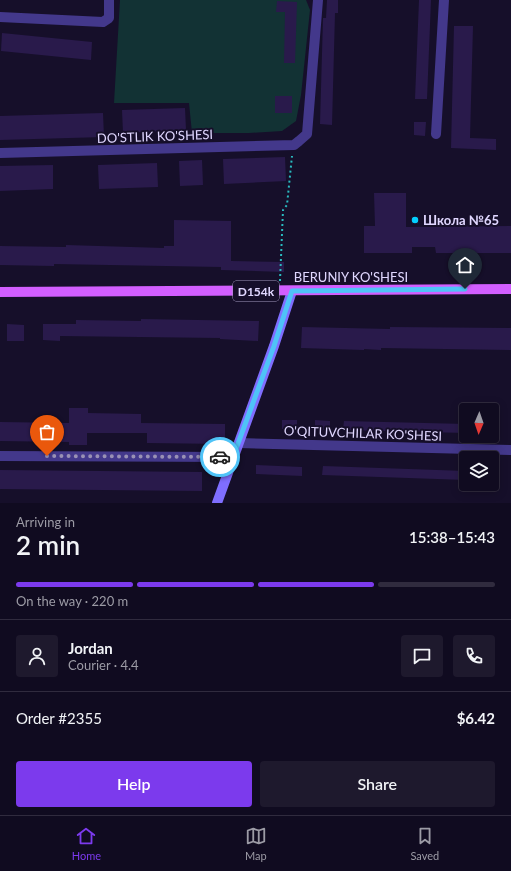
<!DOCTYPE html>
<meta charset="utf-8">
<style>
body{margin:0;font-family:Lato,sans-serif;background:#1e192d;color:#f1f3f6;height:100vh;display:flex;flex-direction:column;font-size:15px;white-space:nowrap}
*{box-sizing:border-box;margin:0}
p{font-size:13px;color:#9c9ba5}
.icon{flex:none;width:22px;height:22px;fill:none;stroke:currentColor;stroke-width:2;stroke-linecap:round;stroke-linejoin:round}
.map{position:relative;height:503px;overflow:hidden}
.drawer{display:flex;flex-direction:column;background:#100b20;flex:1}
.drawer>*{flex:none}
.needle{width:26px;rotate:182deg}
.buttons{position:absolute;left:459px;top:403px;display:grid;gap:8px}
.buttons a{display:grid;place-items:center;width:40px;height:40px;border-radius:4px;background:#100b20;box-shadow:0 2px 10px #0003,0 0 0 1px #302b3e;font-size:20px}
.pin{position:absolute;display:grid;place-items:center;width:34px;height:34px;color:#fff;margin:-41px -17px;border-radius:50% 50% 50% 0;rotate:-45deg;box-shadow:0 0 4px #0007}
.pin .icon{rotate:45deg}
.courier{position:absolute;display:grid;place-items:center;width:40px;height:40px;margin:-20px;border:3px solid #4fc3f7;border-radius:50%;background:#fff;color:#222;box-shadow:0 1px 5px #0007}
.headline em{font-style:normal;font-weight:600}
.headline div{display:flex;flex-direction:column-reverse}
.headline{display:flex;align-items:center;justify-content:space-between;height:68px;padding:0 16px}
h1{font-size:26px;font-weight:600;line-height:30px}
.bar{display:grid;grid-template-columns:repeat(4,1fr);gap:6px 4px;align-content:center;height:48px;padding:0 16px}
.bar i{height:5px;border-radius:3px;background:#302b3e}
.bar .current{background:#7c3aed}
.bar p{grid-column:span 4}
.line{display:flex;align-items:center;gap:10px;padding:0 16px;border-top:1px solid #302b3e}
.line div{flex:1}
.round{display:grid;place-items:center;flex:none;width:42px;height:42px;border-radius:4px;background:#1e192d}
.primary-button{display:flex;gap:8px;margin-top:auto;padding:8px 16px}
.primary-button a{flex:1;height:46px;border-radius:4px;background:#7c3aed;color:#fff;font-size:16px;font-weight:600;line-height:46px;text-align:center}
.primary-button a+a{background:#1e192d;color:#f1f3f6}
.dock{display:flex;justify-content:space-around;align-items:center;height:56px;border-top:1px solid #302b3e;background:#100b20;font-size:11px;color:#9c9ba5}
.dock a{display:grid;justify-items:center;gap:2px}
.dock .current{color:#7c3aed}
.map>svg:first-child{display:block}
</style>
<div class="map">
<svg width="511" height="503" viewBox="0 0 511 503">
<rect width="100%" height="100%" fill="#160f2a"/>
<path fill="#123234" d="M 120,0 L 306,0 L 310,10 L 301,95 L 296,121 L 282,131 L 249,133 L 192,133 L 189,103 L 114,103 Z"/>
<g fill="#291a4b">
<path d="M 327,0 L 338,0 L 338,13 L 335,13 L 332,125 L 320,124 L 323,18 L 326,18 Z"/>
<path d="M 419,0 L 431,0 L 427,99 L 415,99 Z"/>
<path d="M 277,1 L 297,2 L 295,63 L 284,63 L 285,12 L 276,12 Z"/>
<path d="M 454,26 L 473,26 L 470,138 L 496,139 L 496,150 L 451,148 Z"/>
<path d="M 2,33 L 92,42 L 91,60 L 1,51 Z"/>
<rect x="275" y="96" width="17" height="17"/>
<path d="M 185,108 L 186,130 L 123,133 L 122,110 Z"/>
<path d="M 103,113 L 104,137 L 0,140 L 0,116 Z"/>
<path d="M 414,122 L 426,122 L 425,136 L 414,135 Z"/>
<path d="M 285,157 L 286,181 L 224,184 L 223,159 Z"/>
<path d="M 202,160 L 203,185 L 180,186 L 179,161 Z"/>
<path d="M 157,163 L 158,187 L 99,189 L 98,165 Z"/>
<path d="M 53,165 L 53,189 L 0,191 L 0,166 Z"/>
<path d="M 374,193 L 406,193 L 406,227 L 511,226 L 511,253 L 436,253 L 435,247 L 412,247 L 412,253 L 364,253 L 364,226 L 375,226 Z"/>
<path d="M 174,220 L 231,221 L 231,261 L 284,262 L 284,272 L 221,270 L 221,267 L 54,264 L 54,266 L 0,265 L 0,246 L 66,247 L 66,245 L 164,248 L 164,246 L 174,246 Z"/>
<path d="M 141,319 L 259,321 L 258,341 L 220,339 L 220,338 L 60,336 L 60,341 L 43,340 L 43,324 L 76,324 L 76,320 L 141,321 Z"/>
<path d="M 7,324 L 24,325 L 24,341 L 7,341 Z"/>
<path d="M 302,327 L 390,329 L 390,327 L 511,328 L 511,350 L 381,348 L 381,350 L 364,349 L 364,350 L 301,348 Z"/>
<path d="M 69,408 L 88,408 L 88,413 L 141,414 L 141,423 L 225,424 L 225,444 L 147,443 L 147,433 L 87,433 L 87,445 L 69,445 L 69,442 L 0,441 L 0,422 L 69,423 Z"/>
<rect x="282" y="420" width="15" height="9"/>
<path d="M 315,420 L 330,421 L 330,430 L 315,430 Z"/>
<path d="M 344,421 L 466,424 L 466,433 L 343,430 Z"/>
<path d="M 256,465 L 302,467 L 302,476 L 256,474 Z"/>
<path d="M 323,466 L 466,471 L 466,480 L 322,475 Z"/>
<path d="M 0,470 L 202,472 L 202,491 L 0,489 Z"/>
</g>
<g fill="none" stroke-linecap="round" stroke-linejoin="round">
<path stroke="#2abcc1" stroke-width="2" stroke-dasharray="2 3" stroke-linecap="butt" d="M 280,281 L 283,210 L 287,205 L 292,156"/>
<g stroke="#43388b" stroke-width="10">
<path d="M 0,17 L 103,22 L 109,18 L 109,0"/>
<path d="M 436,134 L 444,0"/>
<path d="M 0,153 L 294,145 L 299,141 L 307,134 L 318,0"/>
<path d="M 239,443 L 511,450"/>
<path d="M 0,456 L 233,457"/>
</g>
<path stroke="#7f6eff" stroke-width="10" d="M 217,503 L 274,346 L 292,291"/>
<path stroke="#d25eff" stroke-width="10" d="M 0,292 L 511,289"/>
</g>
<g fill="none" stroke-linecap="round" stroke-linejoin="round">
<path stroke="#9991b4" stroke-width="4" stroke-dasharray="0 7.2" d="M 47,456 L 220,457"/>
<path stroke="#4fc3f7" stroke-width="5" d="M 220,457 L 233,457 L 274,346 L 292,291 L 465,289"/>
</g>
<circle fill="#03cfff" stroke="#160f2a" stroke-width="1.5" cx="415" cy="220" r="4"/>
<g text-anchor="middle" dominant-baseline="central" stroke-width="4" stroke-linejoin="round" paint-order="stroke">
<rect fill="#160f2a" stroke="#a39bbf" stroke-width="1" x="233" y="281" width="46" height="20" rx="3"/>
<g font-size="12" font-weight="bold" fill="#e0d7ff">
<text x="256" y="291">D154k</text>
</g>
<g font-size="13" fill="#e0d7ff" stroke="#160f2a">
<text transform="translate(155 136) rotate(-2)">DO'STLIK KO'SHESI</text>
<text x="351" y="277">BERUNIY KO'SHESI</text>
<text transform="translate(363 433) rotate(2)">O'QITUVCHILAR KO'SHESI</text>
</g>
<g font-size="13" font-weight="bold" fill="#e0d7ff" stroke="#160f2a" text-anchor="start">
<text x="423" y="220">Школа №65</text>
</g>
</g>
</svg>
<div class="buttons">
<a><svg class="needle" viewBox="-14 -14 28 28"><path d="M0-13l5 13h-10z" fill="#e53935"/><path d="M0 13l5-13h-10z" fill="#9c9ba5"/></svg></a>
<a><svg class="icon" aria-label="layers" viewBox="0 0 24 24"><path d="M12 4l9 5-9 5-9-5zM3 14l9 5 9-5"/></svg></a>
</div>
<div class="pin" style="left:47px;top:456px;background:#ea580c"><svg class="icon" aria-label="bag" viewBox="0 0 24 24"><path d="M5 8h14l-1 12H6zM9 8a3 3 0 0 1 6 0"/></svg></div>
<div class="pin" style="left:465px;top:289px;background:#1f2937"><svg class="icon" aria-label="home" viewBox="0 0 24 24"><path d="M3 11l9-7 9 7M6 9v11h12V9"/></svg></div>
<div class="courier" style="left:220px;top:457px"><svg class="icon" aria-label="car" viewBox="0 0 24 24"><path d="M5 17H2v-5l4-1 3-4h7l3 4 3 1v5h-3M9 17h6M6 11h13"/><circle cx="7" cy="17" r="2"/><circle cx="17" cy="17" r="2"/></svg></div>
</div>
<section class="drawer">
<div class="headline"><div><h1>2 min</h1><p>Arriving in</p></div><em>15:38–15:43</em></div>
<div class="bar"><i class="current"></i><i class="current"></i><i class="current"></i><i></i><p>On the way · 220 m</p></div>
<div class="line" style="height:72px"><a class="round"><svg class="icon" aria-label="person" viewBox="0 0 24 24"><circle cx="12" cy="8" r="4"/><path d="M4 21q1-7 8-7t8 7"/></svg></a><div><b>Jordan</b><p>Courier · 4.4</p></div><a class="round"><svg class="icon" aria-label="chat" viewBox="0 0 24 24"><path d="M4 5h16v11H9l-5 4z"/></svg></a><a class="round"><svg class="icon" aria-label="phone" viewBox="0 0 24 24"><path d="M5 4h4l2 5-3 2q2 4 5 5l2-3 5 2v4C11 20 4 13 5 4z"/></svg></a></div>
<div class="line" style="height:52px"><div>Order #2355</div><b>$6.42</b></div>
<div class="primary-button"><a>Help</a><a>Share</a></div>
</section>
<nav class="dock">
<a class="current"><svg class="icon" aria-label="home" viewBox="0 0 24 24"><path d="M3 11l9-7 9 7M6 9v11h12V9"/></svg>Home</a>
<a><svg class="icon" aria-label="map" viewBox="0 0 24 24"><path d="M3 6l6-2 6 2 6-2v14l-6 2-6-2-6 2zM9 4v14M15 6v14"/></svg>Map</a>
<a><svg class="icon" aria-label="saved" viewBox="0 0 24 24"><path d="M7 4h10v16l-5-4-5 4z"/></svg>Saved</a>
</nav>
